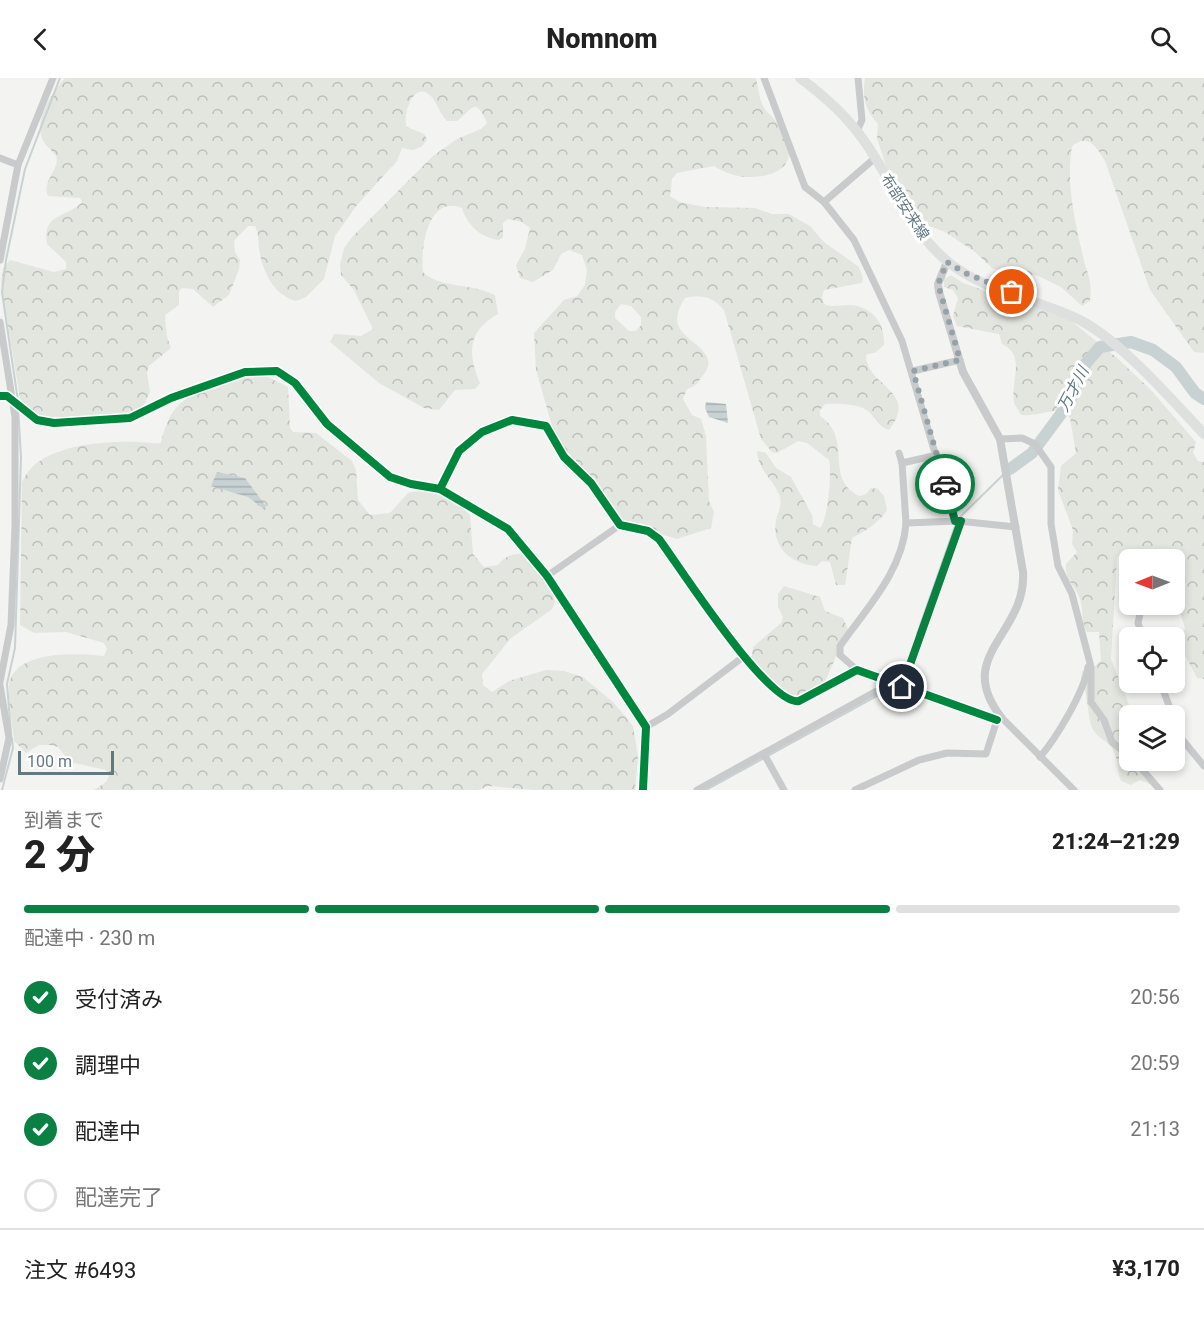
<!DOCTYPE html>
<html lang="ja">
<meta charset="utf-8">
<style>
body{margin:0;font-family:Roboto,"Noto Sans JP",sans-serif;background:#f6f6f6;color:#222;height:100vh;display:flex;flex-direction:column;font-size:22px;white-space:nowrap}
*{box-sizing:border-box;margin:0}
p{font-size:20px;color:#767676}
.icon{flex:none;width:33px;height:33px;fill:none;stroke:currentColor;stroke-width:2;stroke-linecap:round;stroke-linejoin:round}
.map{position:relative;height:712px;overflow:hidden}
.side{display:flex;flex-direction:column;background:#fff;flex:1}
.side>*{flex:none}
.needle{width:39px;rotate:269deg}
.controls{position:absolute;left:1119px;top:471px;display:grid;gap:12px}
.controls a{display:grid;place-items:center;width:66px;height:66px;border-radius:9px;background:#fff;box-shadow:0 3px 9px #0003;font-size:30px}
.scale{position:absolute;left:18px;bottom:15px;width:96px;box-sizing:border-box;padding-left:6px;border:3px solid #637881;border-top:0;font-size:16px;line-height:21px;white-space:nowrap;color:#637881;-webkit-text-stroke:4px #fff;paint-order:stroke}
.pin{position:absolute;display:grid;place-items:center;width:51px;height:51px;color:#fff;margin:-26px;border:3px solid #fff;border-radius:50%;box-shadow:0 2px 6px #0007}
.courier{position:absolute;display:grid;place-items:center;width:60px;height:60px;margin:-30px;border:4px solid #0b8043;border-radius:50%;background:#fff;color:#222;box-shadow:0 2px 8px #0007}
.head em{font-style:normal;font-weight:800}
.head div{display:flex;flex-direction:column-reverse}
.head{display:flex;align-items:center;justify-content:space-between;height:102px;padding:0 24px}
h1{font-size:39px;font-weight:800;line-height:45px}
.bar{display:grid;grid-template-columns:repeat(4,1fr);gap:9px 6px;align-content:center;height:72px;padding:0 24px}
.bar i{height:8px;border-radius:4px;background:#e0e0e0}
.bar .selected{background:#0b8043}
.bar p{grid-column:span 4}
.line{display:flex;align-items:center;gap:15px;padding:0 24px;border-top:2px solid #e0e0e0}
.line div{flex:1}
ol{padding:0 24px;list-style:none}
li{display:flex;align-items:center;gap:18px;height:66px}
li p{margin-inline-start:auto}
li .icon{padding:6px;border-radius:50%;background:#0b8043;color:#fff;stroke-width:4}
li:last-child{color:#767676}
li i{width:33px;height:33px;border:3px solid #e0e0e0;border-radius:50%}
header{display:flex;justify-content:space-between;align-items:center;height:78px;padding:0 24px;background:#fff;font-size:27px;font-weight:800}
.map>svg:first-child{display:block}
</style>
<header><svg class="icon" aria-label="back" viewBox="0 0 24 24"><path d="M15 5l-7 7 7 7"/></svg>Nomnom<svg class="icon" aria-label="search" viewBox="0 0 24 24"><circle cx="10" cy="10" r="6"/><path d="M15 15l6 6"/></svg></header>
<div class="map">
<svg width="1204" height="712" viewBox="0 0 1204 712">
<defs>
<pattern id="forest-crowns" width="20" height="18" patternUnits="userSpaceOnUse" patternTransform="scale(1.5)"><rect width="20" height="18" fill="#e3e6df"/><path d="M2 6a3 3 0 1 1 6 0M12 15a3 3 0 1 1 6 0" fill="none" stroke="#bcbfba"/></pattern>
<pattern id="water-rules" width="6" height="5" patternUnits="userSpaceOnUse" patternTransform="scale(1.5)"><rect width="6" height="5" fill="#c8d2d3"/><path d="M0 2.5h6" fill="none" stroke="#a6afb1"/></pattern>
</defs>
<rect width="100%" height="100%" fill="#f3f3f1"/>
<g fill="url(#forest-crowns)" fill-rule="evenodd">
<path d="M 65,0 L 756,0 C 758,8 759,20 763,28 C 765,33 771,37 775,42 C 792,65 799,91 763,98 C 745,101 730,98 714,88 L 677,95 L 672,101 L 670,118 L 680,124 L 705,129 L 755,130 L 772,136 L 789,136 L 810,148 L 824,164 L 859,189 L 863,200 L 862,205 L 824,212 L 822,219 L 824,226 C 835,231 845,225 857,228 C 876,233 885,248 884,267 L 876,274 L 866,277 C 866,309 920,312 889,352 C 878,349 876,340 868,333 C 860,326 836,325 825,326 L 820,332 L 820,338 C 854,361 823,400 859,418 L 866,416 L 871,410 L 878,411 L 884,418 L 887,432 C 881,443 864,454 852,460 L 845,507 L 836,507 L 830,484 L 822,483 L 817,488 C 792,487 771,470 776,442 C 778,434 782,428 780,419 C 774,401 759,395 757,373 L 766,375 L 776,390 L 791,399 L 812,437 L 813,446 L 820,450 C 828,442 832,393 829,382 L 807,365 L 798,363 L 777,375 L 772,374 L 761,361 L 724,232 C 711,218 703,217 685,220 C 680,228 675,237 678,247 C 684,264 721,274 704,296 C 698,304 697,308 687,311 L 683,321 L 692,337 L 701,341 L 706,358 L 709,423 L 714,434 L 711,450 L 677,461 L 626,446 L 619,440 L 555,358 L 536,292 L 534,255 L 564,222 L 577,218 L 585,207 L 587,192 L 582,177 L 569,172 L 561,176 L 553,192 L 533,204 L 520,200 L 516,187 L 525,171 L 530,150 L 522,144 L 508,141 L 503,145 L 503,159 L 499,162 C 481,160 467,147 462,130 C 428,116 420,170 423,194 C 438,210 471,205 495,217 L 498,236 C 468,253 467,275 480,305 L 475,311 L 455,312 L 439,332 L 424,330 L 379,305 L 330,264 L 334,256 L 361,258 L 373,251 L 354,212 L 341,197 L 340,187 L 344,170 L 353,158 L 433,78 L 457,61 L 481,51 L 487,45 C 475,18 473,31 457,43 L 447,43 C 439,35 436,20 427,15 C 412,6 402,39 407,49 L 424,56 L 427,61 C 422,72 413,73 402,70 L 397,83 L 357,127 L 335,158 L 324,201 L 306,219 L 296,223 C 273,217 262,192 259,171 C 258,163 259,155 255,148 L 248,148 L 234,163 L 235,174 L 240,182 L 239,191 L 229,217 L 213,229 L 193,211 L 182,210 L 179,213 L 179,227 L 165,237 L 167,259 L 171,270 L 149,288 L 147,295 L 150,314 L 143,329 L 121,338 L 56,344 L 38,341 L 20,321 L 1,204 L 3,190 L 10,182 L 54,194 L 66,191 L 66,184 L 47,166 C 42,134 66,141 82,124 L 80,120 L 48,118 C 42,104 56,95 57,82 C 57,76 50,72 46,67 C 30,46 50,18 65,0 ZM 621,226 L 631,228 L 641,239 L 641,247 L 636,253 L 629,253 L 615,240 L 615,234 Z"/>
<path d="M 865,0 L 1204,0 L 1204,275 L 1194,274 L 1150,212 L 1105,83 C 1096,69 1089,55 1072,68 C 1066,103 1074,140 1082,174 C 1086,196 1093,199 1090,223 L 1082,228 L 1061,209 L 1038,198 L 993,191 L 975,174 L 945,154 L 924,146 L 905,124 L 886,88 L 877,60 L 878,46 C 865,32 862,19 865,0 Z"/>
<path d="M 951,197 L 963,205 L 1070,242 L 1116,279 L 1150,311 L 1196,364 L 1193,375 L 1198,383 L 1204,384 L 1204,601 L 1197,600 L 1179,566 L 1185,551 C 1182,534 1170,522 1178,506 L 1175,503 L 1174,482 L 1117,479 L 1111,581 L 1133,637 L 1130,638 L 1130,682 L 1141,683 L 1154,708 L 1140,702 L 1131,707 L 1121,703 C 1116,693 1119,682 1113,672 C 1108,662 1095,660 1091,647 C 1087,632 1088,615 1081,600 L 1082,593 L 1092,591 L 1101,582 L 1099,554 L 1087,554 C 1080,544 1084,532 1080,521 C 1076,508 1064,502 1066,486 L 1077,474 L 1072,466 L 1073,452 L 1058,412 L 1061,388 L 1076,375 L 1070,340 L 1062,332 C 1047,333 1036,338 1021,337 C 1019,333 1015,328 1014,324 C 1010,302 1027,278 1002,266 L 999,256 L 957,248 L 953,238 L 958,220 L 953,212 L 944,209 L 944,201 Z"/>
<path d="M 246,296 L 266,298 L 288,309 L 290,349 L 293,354 L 316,355 L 352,383 L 356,392 L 358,422 L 370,437 L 390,435 L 408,415 C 430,408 455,422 470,437 L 473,476 L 484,489 L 498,487 C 506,477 514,475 527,476 L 552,510 L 555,525 L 551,532 L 511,560 L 482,596 L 483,607 L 492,614 L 509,603 L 546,592 L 564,593 L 583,599 L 614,625 L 633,648 L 638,679 L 635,712 L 533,712 L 489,708 L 478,712 L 94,712 L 106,704 L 109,698 L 106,692 L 70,684 L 58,669 L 51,667 L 39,667 L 26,675 L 14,663 C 13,648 6,615 10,602 C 20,572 79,575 104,578 L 107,571 L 104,565 L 66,554 L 34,555 L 20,547 L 22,405 C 36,367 102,363 138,364 C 146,364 153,366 161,365 C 175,305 203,322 246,296 Z"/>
<path d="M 784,508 L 820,519 L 825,533 L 843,540 L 848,551 L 824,606 L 797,620 L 785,617 L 751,584 L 753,569 L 781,545 L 783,539 L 778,529 L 778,516 Z"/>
</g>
<g fill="url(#water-rules)">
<path d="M 706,324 L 726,326 L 728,345 L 709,339 L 705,330 Z"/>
<path d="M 217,394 L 245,400 L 266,428 L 265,432 L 248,419 L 211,408 Z"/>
</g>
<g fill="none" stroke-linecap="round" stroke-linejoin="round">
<g stroke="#c8d2d3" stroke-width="2">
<path d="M 18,323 L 2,214 L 6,182 L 25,91 L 60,0"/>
<path d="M 959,440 L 1004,396"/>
<path d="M 917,556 L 956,445"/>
<path d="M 900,605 L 907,584"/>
<path d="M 11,655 L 7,606 L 15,570 L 21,379 L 18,329"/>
<path d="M 2,712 L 13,670 L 12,661"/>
<path d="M 706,712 L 893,609"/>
</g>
<path stroke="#c8d2d3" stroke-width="12" d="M 1010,391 L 1032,375 L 1069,325 L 1086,285 L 1100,269 L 1131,264 L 1153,272 L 1176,289 L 1195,315 L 1204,321"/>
<g stroke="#c8cacb" stroke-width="7">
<path d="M 764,0 L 805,109 L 824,124 L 854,162 L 902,263 L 955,443"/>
<path d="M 857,53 L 862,42 L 858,0"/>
<path d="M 0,80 L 18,87"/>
<path d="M 824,124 L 875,80"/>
<path d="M 0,182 L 18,87 L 53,0"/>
<path d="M 0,244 L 15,339 L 15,449 L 11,547 L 0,604"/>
<path d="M 913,293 L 960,282"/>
<path d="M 0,318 L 7,318 L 37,342 L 54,345 L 130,340 L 171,320 L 245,294 L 277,293 L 295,305 L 327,346 L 390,399 L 411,406 L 440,411 L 508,451 L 547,498 L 646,649 L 643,712"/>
<path d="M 1000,361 L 1022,360 L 1035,366 L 1051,389 L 1051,446 L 1058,488 L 1072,516 L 1091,589 L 1091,624 L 1104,642 L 1112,664 L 1130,679"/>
<path d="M 899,375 L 902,385"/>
<path d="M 937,377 L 902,385 L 906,445 L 958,443 L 1016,449"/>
<path d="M 440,411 L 459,373 L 482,354 L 512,342 L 546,348 L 564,379 L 591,405 L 620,447 L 648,453 L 659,461 C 679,488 769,629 799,623 L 857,592 L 997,642"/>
<path d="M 547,498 L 620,447"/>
<path d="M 1142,526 L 1138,545 L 1143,560"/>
<path d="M 857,592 L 840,577 L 840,568 C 866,531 903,493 906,445"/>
<path d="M 1160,604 L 1173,638"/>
<path d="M 0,607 L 9,660 L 0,701"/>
<path d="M 902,609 L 961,443"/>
<path d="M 1174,642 L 1181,660 L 1204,688"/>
<path d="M 646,649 L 668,636 L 743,579"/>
<path d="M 764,676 L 784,712"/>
<path d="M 1040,679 C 1057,659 1084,614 1088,589"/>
<path d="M 1134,682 L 1160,712"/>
<path d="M 697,712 L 891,605"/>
<path d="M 855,712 L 919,682 L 947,675 L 986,676 L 997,642 L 1001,639 L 1074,712"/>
</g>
<path stroke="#c8cacb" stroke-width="8" d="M 947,184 L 938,206 L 939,214 L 963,294 L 1000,361 L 1023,494 C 1027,556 953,577 1001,639"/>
<path stroke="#dedfdf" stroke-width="10" d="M 800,0 C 823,17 845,36 862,60 C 892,100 907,150 947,183 C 984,214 1038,221 1080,242 C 1123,265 1170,320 1204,356"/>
<defs>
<g id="cycleway">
<path d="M 0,318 L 7,318 L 37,342 L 54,345 L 130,340 L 171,320 L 245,294 L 277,293 L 295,305 L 327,346 L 390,399 L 411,406 L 440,411 L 508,451 L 547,498 L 646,649 L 643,712"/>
<path d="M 440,411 L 459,373 L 482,354 L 512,342 L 546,348 L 564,379 L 591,405 L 620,447 L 648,453 L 659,461 C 679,488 769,629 799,623 L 857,592 L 997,642"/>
</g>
</defs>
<use href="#cycleway" stroke="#fff" stroke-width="11"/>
<use href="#cycleway" stroke="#00873e" stroke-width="8"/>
</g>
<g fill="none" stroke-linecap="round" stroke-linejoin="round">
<path stroke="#95a3a8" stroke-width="6" stroke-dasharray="0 10.8" d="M 945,406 L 913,293 L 960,282 L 938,206 L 947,184 L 965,195 L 1012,214"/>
<path stroke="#0b8043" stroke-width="8" d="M 902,609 L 961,443 L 955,443 L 945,406"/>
</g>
<g text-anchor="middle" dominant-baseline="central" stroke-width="6" stroke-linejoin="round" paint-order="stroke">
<g font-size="15" fill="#637881" stroke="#fff">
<text transform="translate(905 129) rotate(57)">布部安来線</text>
</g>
<g font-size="16" font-style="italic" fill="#5f7a7f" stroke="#fff">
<text transform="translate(1073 311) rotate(-62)">万才川</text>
</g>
</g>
</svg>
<div class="controls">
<a><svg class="needle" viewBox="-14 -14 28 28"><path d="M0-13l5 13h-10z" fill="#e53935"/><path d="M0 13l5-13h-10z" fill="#767676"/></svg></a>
<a><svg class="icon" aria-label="locate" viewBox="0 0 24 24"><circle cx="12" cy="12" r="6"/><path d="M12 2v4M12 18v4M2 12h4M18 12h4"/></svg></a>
<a><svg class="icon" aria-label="layers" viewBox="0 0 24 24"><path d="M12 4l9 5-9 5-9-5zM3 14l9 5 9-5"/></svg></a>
</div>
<div class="scale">100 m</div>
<div class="pin" style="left:1012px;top:214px;background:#ea580c"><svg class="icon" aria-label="bag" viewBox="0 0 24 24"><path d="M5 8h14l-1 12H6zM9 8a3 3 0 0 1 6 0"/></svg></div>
<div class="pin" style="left:902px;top:609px;background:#1f2937"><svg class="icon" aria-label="home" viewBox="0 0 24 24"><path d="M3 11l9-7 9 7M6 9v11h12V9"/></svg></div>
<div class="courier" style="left:945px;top:406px"><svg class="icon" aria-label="car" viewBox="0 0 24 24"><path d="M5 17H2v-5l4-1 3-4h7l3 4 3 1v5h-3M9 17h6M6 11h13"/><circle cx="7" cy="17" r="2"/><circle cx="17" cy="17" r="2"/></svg></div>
</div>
<section class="side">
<div class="head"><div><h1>2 分</h1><p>到着まで</p></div><em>21:24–21:29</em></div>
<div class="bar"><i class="selected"></i><i class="selected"></i><i class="selected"></i><i></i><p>配達中 · 230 m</p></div>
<ol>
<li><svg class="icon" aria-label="check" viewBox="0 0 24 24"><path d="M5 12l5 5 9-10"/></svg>受付済み<p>20:56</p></li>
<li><svg class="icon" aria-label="check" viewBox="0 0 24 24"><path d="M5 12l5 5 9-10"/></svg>調理中<p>20:59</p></li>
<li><svg class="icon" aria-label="check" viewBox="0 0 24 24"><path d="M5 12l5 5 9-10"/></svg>配達中<p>21:13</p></li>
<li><i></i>配達完了</li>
</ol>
<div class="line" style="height:78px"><div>注文 #6493</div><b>¥3,170</b></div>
</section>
